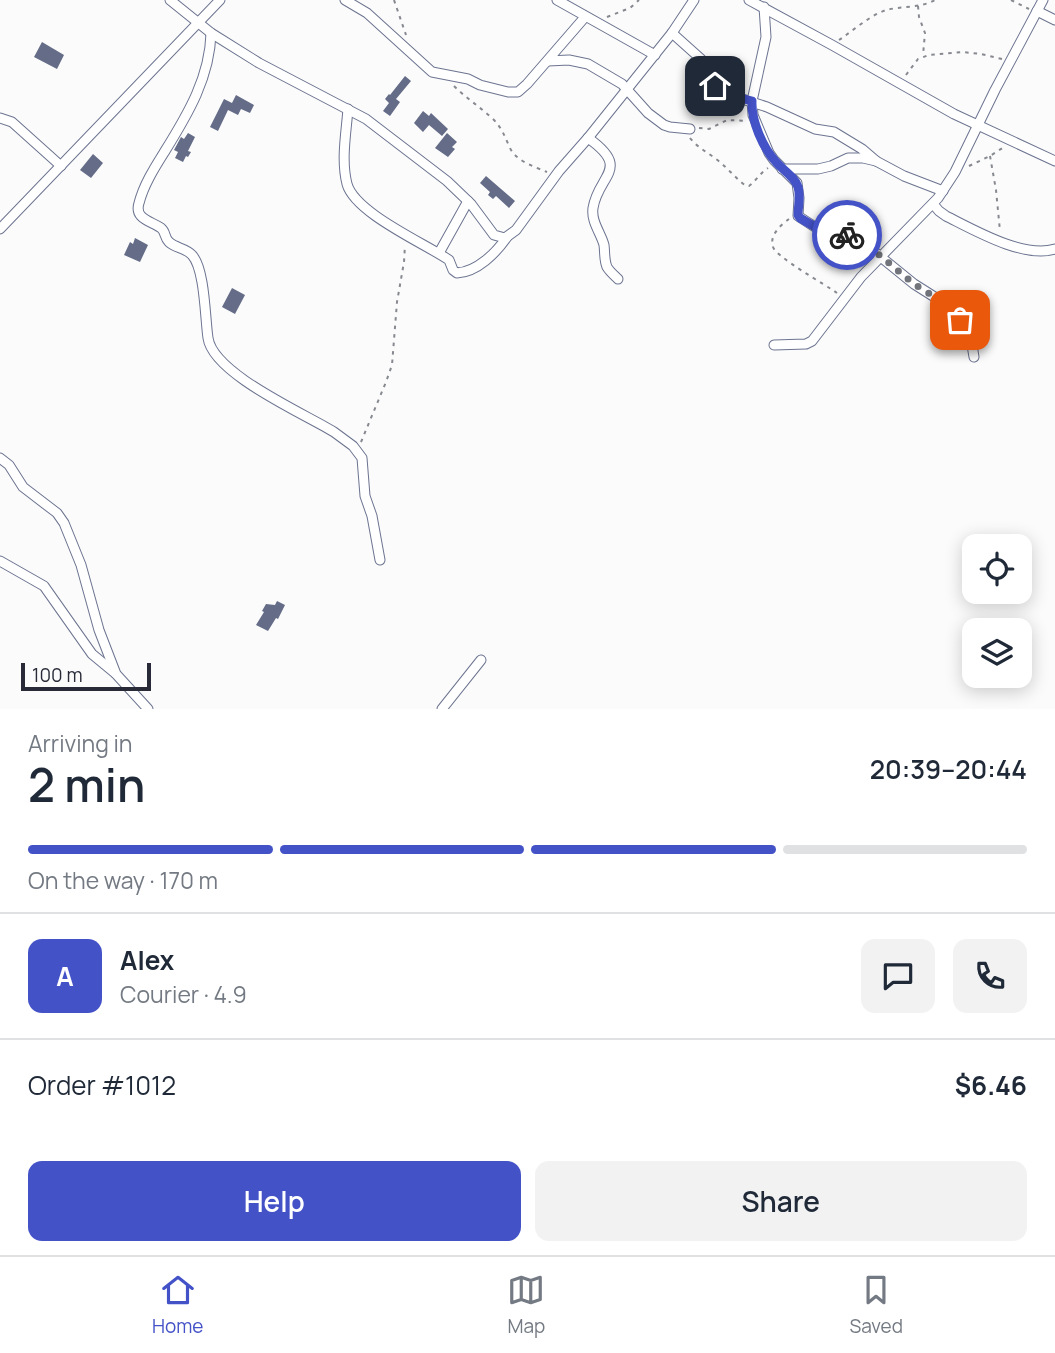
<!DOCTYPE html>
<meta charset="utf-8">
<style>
body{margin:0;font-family:Manrope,sans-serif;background:#f2f2f3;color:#1f2937;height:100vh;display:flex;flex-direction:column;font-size:26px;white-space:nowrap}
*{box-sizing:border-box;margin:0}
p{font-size:23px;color:#747a83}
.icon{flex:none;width:38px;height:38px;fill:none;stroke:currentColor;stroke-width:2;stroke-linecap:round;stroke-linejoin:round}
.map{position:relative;height:709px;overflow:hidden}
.side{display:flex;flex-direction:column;background:#fff;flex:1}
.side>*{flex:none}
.controls{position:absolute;left:962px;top:534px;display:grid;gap:14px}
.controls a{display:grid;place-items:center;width:70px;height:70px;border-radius:14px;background:#fff;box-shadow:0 4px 18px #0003;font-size:35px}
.scale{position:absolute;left:21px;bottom:18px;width:130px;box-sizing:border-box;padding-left:7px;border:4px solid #282b37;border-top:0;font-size:19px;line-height:24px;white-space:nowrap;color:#282b37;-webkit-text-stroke:5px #fbfbfb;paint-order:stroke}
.pin{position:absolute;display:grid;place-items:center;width:60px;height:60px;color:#fff;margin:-30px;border-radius:14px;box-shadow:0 4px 10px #0006}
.courier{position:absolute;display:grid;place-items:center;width:70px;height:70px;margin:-35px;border:5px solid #4452c7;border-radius:50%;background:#fff;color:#222;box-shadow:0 2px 9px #0007}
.head em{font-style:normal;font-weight:600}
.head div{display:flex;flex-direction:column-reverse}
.head{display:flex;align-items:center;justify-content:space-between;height:119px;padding:0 28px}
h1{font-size:46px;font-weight:600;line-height:52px}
.bar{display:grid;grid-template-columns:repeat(4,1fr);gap:10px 7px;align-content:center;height:84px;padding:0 28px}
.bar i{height:9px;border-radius:5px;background:#e0e1e3}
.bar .active{background:#4452c7}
.bar p{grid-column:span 4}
.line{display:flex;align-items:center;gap:18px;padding:0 28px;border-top:2px solid #e0e1e3}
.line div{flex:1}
.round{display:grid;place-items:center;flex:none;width:74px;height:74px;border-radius:14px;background:#f2f2f3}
.button{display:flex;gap:14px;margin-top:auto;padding:14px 28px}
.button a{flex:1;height:80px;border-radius:14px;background:#4452c7;color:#fff;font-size:28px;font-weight:600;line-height:80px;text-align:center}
.button a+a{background:#f2f2f3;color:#1f2937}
.menu{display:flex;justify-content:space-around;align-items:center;height:98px;border-top:2px solid #e0e1e3;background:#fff;font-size:19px;color:#747a83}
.menu a{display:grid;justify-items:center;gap:4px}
.menu .active{color:#4452c7}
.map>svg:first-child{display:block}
</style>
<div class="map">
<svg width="1055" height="709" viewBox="0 0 1055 709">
<rect width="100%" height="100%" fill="#fbfbfb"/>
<g fill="#646c87">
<path d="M 42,42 L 64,55 L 57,69 L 34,57 Z"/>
<path d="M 405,76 L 411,81 L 396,99 L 400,102 L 390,116 L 383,111 L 389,103 L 385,99 L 389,94 L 390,95 Z"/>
<path d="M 236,95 L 254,105 L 250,113 L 241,109 L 238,115 L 228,110 L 218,131 L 210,127 L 224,99 L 232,103 Z"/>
<path d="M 423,111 L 429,116 L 431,113 L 448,129 L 442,136 L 429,125 L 423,132 L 414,123 Z"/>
<path d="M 188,133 L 195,137 L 188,151 L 191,152 L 188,157 L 186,156 L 183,162 L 175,158 L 178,152 L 174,150 L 181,137 L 184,139 Z"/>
<path d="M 447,133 L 457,142 L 452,147 L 455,149 L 448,157 L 435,148 Z"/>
<path d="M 93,154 L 103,163 L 91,178 L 80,170 Z"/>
<path d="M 486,176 L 515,201 L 509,208 L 496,196 L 493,199 L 488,195 L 490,192 L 480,183 Z"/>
<path d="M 135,238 L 148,245 L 140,262 L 124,255 L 130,242 L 133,244 Z"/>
<path d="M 232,288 L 245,295 L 235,314 L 222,307 Z"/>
<path d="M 277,601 L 285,605 L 278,619 L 276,618 L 268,631 L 256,625 L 264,612 L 262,611 L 266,604 L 275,605 Z"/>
</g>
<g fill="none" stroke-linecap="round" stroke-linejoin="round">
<defs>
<g id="minor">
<path d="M 170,0 L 211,33 L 259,63 L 366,119 L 447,181 L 471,204 L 494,235 L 505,238 L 516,230 L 559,171 L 588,138 L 672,33 L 694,0"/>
<path d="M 345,0 L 367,13 L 432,72 L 468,79 L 480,85 L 508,92 L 518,92 L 527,84 L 585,17"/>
<path d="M 557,0 L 655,55"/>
<path d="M 749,0 L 832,45 L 954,114 L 1055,161"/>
<path d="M 764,7 L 766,37 L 752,101 L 753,115 L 769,153 L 774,160 L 797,183 L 799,198 L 798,216 L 815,227 L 841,232 L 866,245 L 914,284 L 944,303 L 951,313 L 969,327 L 974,357"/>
<path d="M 1037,11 L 1055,20"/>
<path d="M 211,33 C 210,77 188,114 165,151 C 155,167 144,184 139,203 C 134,219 151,221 161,228 C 166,232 164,237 169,242 C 175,248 186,248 192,255 C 205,269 205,318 208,338 C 213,374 305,414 334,432 L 353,446 L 362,458 L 365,496 L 372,516 L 380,560"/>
<path d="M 672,33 L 701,59 L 715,86 L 721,92 L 767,107 L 815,129 L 834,132 L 862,149 L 876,161"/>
<path d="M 548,61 L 569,60 L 588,64 L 622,84 L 648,113 L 664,125 L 670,127 L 690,129"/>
<path d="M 348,109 C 346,134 341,160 347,184 C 355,213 424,243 449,260 L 453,270 L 457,273 C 477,272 496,253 507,237"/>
<path d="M 0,118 L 12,122 L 61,166"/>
<path d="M 588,138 C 632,169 598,175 593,208 C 591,222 601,233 604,245 C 605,252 604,260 607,267 C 610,272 615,276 618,279"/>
<path d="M 782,169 L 818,169 L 831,166 L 848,158 L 863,158 L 876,161 L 904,176 L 943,191"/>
<path d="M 933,204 L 939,211 L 946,216 C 974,230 1024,259 1055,249"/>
<path d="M 0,229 L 220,0"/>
<path d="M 439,253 L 468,201"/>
<path d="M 774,345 L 806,344 L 812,341 L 861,277 L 938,198 L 955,172 L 995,90 L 1043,0"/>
<path d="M 0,458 L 9,465 L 23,487 L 57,513 L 64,523 L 81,565 L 99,630 L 116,674 L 148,709"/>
<path d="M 0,561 L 44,586 L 92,654 L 115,673"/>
<path d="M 442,709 L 481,660"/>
</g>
</defs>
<use href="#minor" stroke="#6c7490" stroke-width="11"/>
<g stroke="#878990" stroke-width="2" stroke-dasharray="3.5 5" stroke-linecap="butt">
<path d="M 394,0 L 406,35"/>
<path d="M 1011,0 L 1029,9"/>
<path d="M 918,6 L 919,17 L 925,33 L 923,55"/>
<path d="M 607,17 L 630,8 L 639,0"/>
<path d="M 839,40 C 854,30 869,16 886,10 C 902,6 921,8 935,0"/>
<path d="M 906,75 L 918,59 L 929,55 L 962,52 L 981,54 L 1002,59"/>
<path d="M 454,86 C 466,98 480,107 493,119 C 502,128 505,137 510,148 C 516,161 535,167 547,172"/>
<path d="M 699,128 L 709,129 L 727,120 L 747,121"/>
<path d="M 690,138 C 697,147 707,152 716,159 C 727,167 735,178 746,186 L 749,186 C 756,181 760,173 768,168"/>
<path d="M 990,156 L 996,190 L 1000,231"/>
<path d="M 969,166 L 990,156 L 1004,147"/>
<path d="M 789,219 C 781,225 769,235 773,247 C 776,257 826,285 837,293"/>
<path d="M 361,442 L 386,382 L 392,365 L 397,302 L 404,262 L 405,245"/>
</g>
<use href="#minor" stroke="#fff" stroke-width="9"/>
</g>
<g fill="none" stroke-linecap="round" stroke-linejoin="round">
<path stroke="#72747c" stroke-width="7" stroke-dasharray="0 12.6" d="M 847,235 L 871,248 L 914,284 L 944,303 L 950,313 L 960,320"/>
<path stroke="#4452c7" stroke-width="9" d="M 715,86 L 724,94 L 752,101 C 751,121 763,148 776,162 C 783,170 795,177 798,187 C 801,196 798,206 798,215 L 800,218 L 817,228 L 834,230 L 847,235"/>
</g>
</svg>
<div class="controls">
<a><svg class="icon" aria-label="locate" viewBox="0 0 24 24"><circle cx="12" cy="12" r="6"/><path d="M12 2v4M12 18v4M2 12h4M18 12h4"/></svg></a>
<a><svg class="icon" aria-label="layers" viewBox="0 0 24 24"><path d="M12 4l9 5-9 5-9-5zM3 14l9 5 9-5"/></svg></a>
</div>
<div class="scale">100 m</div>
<div class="pin" style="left:960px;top:320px;background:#ea580c"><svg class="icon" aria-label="bag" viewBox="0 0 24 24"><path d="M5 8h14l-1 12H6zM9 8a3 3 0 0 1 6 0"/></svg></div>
<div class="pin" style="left:715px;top:86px;background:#1f2937"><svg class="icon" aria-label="home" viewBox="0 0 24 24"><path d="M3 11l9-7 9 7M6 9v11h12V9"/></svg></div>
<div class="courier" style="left:847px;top:235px"><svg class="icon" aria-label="bike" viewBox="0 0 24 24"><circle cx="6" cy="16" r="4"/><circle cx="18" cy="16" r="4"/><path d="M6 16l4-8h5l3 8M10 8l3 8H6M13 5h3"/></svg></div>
</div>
<section class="side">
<div class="head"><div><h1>2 min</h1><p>Arriving in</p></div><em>20:39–20:44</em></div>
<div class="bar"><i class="active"></i><i class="active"></i><i class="active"></i><i></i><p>On the way · 170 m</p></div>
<div class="line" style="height:126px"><b class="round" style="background:#4452c7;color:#fff">A</b><div><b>Alex</b><p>Courier · 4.9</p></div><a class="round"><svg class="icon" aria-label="chat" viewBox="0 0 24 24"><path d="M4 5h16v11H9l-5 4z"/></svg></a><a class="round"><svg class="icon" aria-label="phone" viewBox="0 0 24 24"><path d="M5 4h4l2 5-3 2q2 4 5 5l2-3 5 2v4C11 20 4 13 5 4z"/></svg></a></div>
<div class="line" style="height:91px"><div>Order #1012</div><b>$6.46</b></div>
<div class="button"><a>Help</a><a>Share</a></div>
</section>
<nav class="menu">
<a class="active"><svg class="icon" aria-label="home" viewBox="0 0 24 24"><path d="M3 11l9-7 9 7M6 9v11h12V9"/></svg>Home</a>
<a><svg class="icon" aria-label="map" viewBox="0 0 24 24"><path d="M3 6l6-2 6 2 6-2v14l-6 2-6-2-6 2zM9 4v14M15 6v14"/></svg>Map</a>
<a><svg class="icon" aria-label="saved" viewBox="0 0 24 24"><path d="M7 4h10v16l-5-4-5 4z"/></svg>Saved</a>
</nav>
